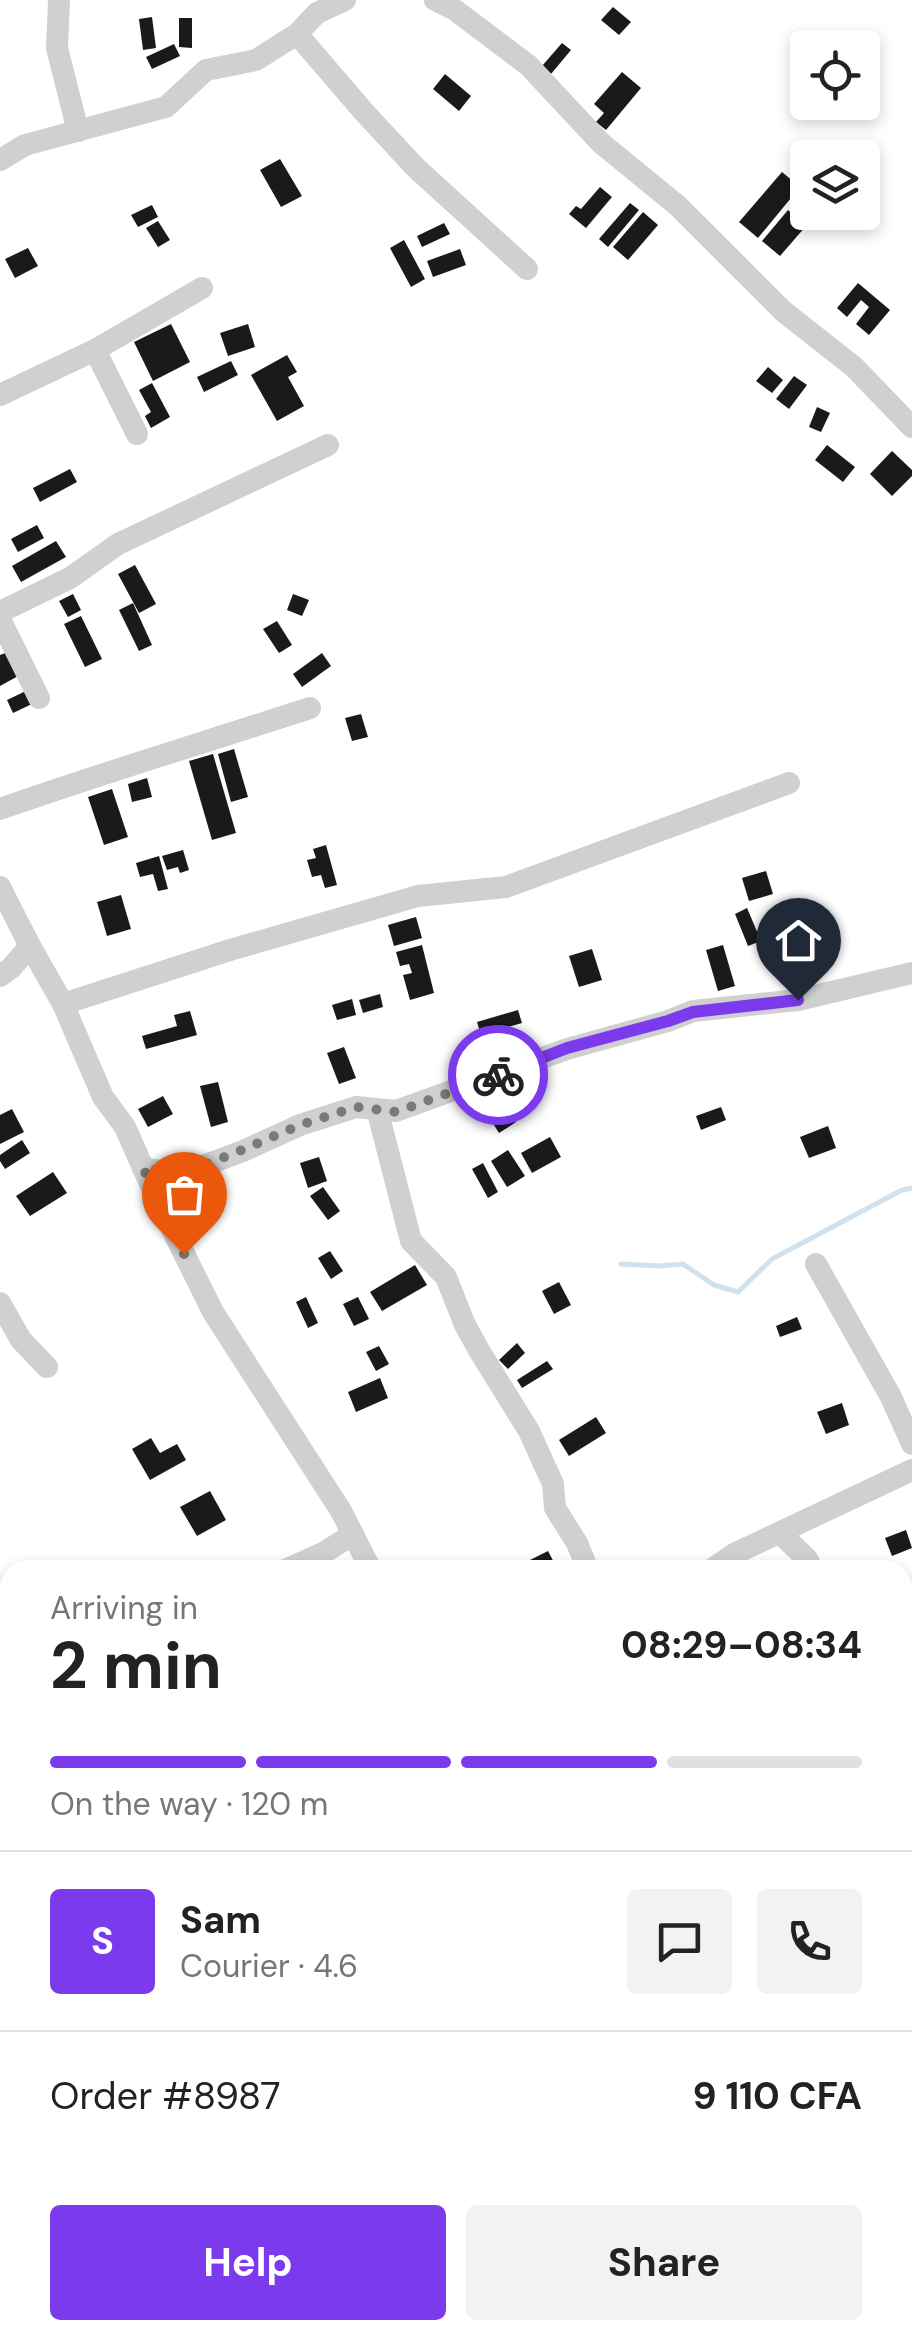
<!DOCTYPE html>
<meta charset="utf-8">
<style>
body{margin:0;font-family:"DM Sans",sans-serif;background:#f2f2f2;color:#222;height:100vh;display:flex;flex-direction:column;font-size:38px;white-space:nowrap}
*{box-sizing:border-box;margin:0}
p{font-size:32px;color:#767676}
.icon{flex:none;width:55px;height:55px;fill:none;stroke:currentColor;stroke-width:2;stroke-linecap:round;stroke-linejoin:round}
.map{position:relative;flex:1;overflow:hidden}
.details{position:absolute;left:0px;top:1560px;width:912px;height:780px;display:flex;flex-direction:column;background:#fff;border-radius:30px 30px 0 0;box-shadow:0 5px 15px #0003}
.details>*{flex:none}
.controls{position:absolute;left:790px;top:30px;display:grid;gap:20px}
.controls a{display:grid;place-items:center;width:90px;height:90px;border-radius:10px;background:#fff;box-shadow:0 5px 15px #0003;font-size:50px}
.pin{position:absolute;display:grid;place-items:center;width:85px;height:85px;color:#fff;margin:-102px -42px;border-radius:50% 50% 50% 0;rotate:-45deg;box-shadow:0 0 10px #0007}
.pin .icon{rotate:45deg}
.courier{position:absolute;display:grid;place-items:center;width:100px;height:100px;margin:-50px;border:8px solid #7c3aed;border-radius:50%;background:#fff;color:#222;box-shadow:0 2px 12px #0007}
.overview em{font-style:normal;font-weight:700}
.overview div{display:flex;flex-direction:column-reverse}
.overview{display:flex;align-items:center;justify-content:space-between;height:170px;padding:0 50px}
h1{font-size:65px;font-weight:700;line-height:75px}
.bar{display:grid;grid-template-columns:repeat(4,1fr);gap:15px 10px;align-content:center;height:120px;padding:0 50px}
.bar i{height:12px;border-radius:8px;background:#e0e0e0}
.bar .current{background:#7c3aed}
.bar p{grid-column:span 4}
.line{display:flex;align-items:center;gap:25px;padding:0 50px;border-top:2px solid #e0e0e0}
.line div{flex:1}
.round{display:grid;place-items:center;flex:none;width:105px;height:105px;border-radius:10px;background:#f2f2f2}
.action{display:flex;gap:20px;margin-top:auto;padding:20px 50px}
.action a{flex:1;height:115px;border-radius:10px;background:#7c3aed;color:#fff;font-size:40px;font-weight:700;line-height:115px;text-align:center}
.action a+a{background:#f2f2f2;color:#222}
.map>svg:first-child{display:block}
</style>
<div class="map">
<svg width="912" height="2340" viewBox="0 0 912 2340">
<rect width="100%" height="100%" fill="#fff"/>
<g fill="none" stroke-linecap="round" stroke-linejoin="round">
<g stroke="#cfe2ee" stroke-width="5">
<path d="M 621,1264 L 659,1266 L 683,1264 L 714,1285 L 738,1292 L 772,1259 L 902,1190 L 912,1188"/>
<path d="M 0,1782 L 10,1794"/>
<path d="M 359,2330 L 363,2340"/>
</g>
</g>
<g fill="#1a1a1a">
<path d="M 613,7 L 631,22 L 619,35 L 601,20 Z"/>
<path d="M 152,17 L 156,48 L 143,50 L 139,19 Z"/>
<path d="M 179,18 L 192,18 L 192,48 L 179,47 Z"/>
<path d="M 562,43 L 571,50 L 551,74 L 542,66 Z"/>
<path d="M 174,44 L 180,56 L 152,69 L 146,57 Z"/>
<path d="M 622,72 L 641,88 L 606,130 L 596,122 L 604,113 L 594,104 Z"/>
<path d="M 445,74 L 471,96 L 459,111 L 433,89 Z"/>
<path d="M 280,159 L 302,196 L 281,207 L 260,170 Z"/>
<path d="M 782,172 L 800,187 L 758,238 L 739,222 Z"/>
<path d="M 600,187 L 612,197 L 586,228 L 569,214 L 576,206 L 581,209 Z"/>
<path d="M 630,203 L 639,210 L 608,247 L 599,239 Z"/>
<path d="M 152,205 L 158,217 L 138,227 L 131,215 Z"/>
<path d="M 788,210 L 806,226 L 780,256 L 762,241 Z"/>
<path d="M 643,212 L 658,225 L 628,260 L 613,247 Z"/>
<path d="M 158,221 L 170,240 L 158,247 L 146,228 Z"/>
<path d="M 444,223 L 450,234 L 422,247 L 417,236 Z"/>
<path d="M 404,240 L 425,279 L 411,287 L 390,248 Z"/>
<path d="M 28,248 L 38,266 L 15,278 L 5,259 Z"/>
<path d="M 460,249 L 466,265 L 433,277 L 427,261 Z"/>
<path d="M 858,283 L 890,310 L 869,335 L 856,324 L 869,307 L 861,300 L 847,317 L 837,308 Z"/>
<path d="M 171,324 L 190,362 L 153,381 L 134,342 Z"/>
<path d="M 248,324 L 255,347 L 228,356 L 220,333 Z"/>
<path d="M 287,355 L 297,372 L 288,377 L 304,406 L 277,421 L 251,375 Z"/>
<path d="M 231,361 L 238,375 L 204,392 L 197,377 Z"/>
<path d="M 768,367 L 783,380 L 772,393 L 756,381 Z"/>
<path d="M 794,376 L 807,385 L 789,409 L 776,399 Z"/>
<path d="M 152,383 L 170,417 L 151,428 L 145,416 L 151,412 L 139,390 Z"/>
<path d="M 817,407 L 830,413 L 821,432 L 809,427 Z"/>
<path d="M 827,445 L 855,467 L 843,482 L 815,460 Z"/>
<path d="M 892,451 L 912,470 L 912,476 L 892,496 L 870,474 Z"/>
<path d="M 70,469 L 77,482 L 40,502 L 33,488 Z"/>
<path d="M 37,525 L 44,538 L 18,552 L 11,539 Z"/>
<path d="M 56,541 L 66,557 L 21,582 L 12,566 Z"/>
<path d="M 135,565 L 156,604 L 139,613 L 118,574 Z"/>
<path d="M 73,594 L 81,610 L 68,617 L 59,601 Z"/>
<path d="M 293,594 L 309,600 L 302,616 L 287,610 Z"/>
<path d="M 133,603 L 152,645 L 139,651 L 119,610 Z"/>
<path d="M 81,616 L 102,659 L 85,667 L 64,624 Z"/>
<path d="M 277,621 L 292,645 L 279,653 L 263,629 Z"/>
<path d="M 8,652 L 20,675 L 0,686 L 0,655 Z"/>
<path d="M 322,653 L 331,666 L 302,687 L 293,674 Z"/>
<path d="M 28,690 L 34,703 L 13,713 L 7,700 Z"/>
<path d="M 361,714 L 368,737 L 352,741 L 345,718 Z"/>
<path d="M 234,749 L 248,797 L 231,802 L 218,754 Z"/>
<path d="M 213,754 L 236,833 L 212,840 L 189,761 Z"/>
<path d="M 147,778 L 152,797 L 132,802 L 128,784 Z"/>
<path d="M 112,789 L 128,837 L 104,845 L 88,797 Z"/>
<path d="M 326,845 L 337,885 L 325,888 L 321,875 L 312,877 L 307,860 L 316,858 L 313,849 Z"/>
<path d="M 183,850 L 189,870 L 180,873 L 178,867 L 167,870 L 162,856 Z"/>
<path d="M 159,856 L 168,889 L 158,891 L 153,874 L 140,877 L 136,863 Z"/>
<path d="M 766,871 L 773,894 L 749,901 L 742,878 Z"/>
<path d="M 121,895 L 131,929 L 107,936 L 97,902 Z"/>
<path d="M 747,908 L 761,941 L 748,946 L 735,914 Z"/>
<path d="M 416,917 L 422,938 L 394,946 L 388,925 Z"/>
<path d="M 422,945 L 434,993 L 410,1000 L 403,975 L 412,973 L 409,964 L 400,966 L 396,952 Z"/>
<path d="M 723,945 L 735,986 L 718,991 L 706,950 Z"/>
<path d="M 592,949 L 602,980 L 579,987 L 569,956 Z"/>
<path d="M 380,994 L 383,1007 L 363,1013 L 359,1000 Z"/>
<path d="M 352,999 L 356,1015 L 337,1020 L 332,1005 Z"/>
<path d="M 518,1010 L 522,1023 L 481,1035 L 477,1022 Z"/>
<path d="M 190,1011 L 197,1035 L 146,1049 L 142,1036 L 177,1026 L 174,1015 Z"/>
<path d="M 344,1047 L 356,1078 L 339,1084 L 327,1053 Z"/>
<path d="M 218,1082 L 228,1122 L 211,1127 L 200,1086 Z"/>
<path d="M 163,1096 L 173,1114 L 148,1127 L 138,1109 Z"/>
<path d="M 501,1098 L 516,1122 L 499,1133 L 484,1109 Z"/>
<path d="M 721,1107 L 726,1120 L 701,1130 L 696,1116 Z"/>
<path d="M 12,1109 L 24,1132 L 0,1144 L 0,1115 Z"/>
<path d="M 828,1126 L 836,1148 L 809,1158 L 800,1137 Z"/>
<path d="M 550,1137 L 561,1157 L 532,1173 L 521,1153 Z"/>
<path d="M 22,1140 L 30,1153 L 5,1169 L 0,1161 L 0,1155 Z"/>
<path d="M 508,1150 L 525,1176 L 507,1187 L 491,1161 Z"/>
<path d="M 319,1157 L 327,1181 L 308,1188 L 300,1163 Z"/>
<path d="M 483,1163 L 498,1192 L 488,1198 L 472,1169 Z"/>
<path d="M 53,1172 L 67,1193 L 30,1216 L 16,1196 Z"/>
<path d="M 323,1187 L 340,1211 L 328,1220 L 310,1196 Z"/>
<path d="M 330,1251 L 343,1271 L 331,1279 L 318,1258 Z"/>
<path d="M 415,1265 L 427,1285 L 382,1311 L 370,1292 Z"/>
<path d="M 559,1282 L 571,1305 L 554,1314 L 542,1291 Z"/>
<path d="M 306,1297 L 318,1323 L 308,1328 L 296,1302 Z"/>
<path d="M 358,1297 L 369,1319 L 354,1326 L 343,1304 Z"/>
<path d="M 797,1317 L 802,1329 L 780,1337 L 776,1326 Z"/>
<path d="M 517,1343 L 525,1353 L 508,1369 L 499,1360 Z"/>
<path d="M 379,1346 L 389,1364 L 376,1371 L 366,1352 Z"/>
<path d="M 547,1361 L 553,1369 L 522,1388 L 517,1380 Z"/>
<path d="M 380,1378 L 388,1398 L 356,1412 L 348,1392 Z"/>
<path d="M 842,1403 L 849,1425 L 826,1434 L 817,1412 Z"/>
<path d="M 596,1417 L 606,1433 L 569,1456 L 559,1440 Z"/>
<path d="M 151,1438 L 160,1453 L 177,1444 L 186,1460 L 150,1480 L 132,1449 Z"/>
<path d="M 210,1491 L 226,1520 L 197,1536 L 180,1507 Z"/>
<path d="M 906,1530 L 912,1548 L 892,1556 L 885,1538 Z"/>
<path d="M 548,1551 L 558,1570 L 510,1570 Z"/>
<path d="M 910,1598 L 912,1602 L 912,1624 L 902,1629 L 902,1602 Z"/>
</g>
<g fill="none" stroke-linecap="round" stroke-linejoin="round">
<g stroke="#d0d0d0" stroke-width="22">
<path d="M 59,0 L 57,48 L 78,131"/>
<path d="M 435,0 L 455,10 L 528,65 L 601,143 L 678,206 L 783,311 L 854,367 L 912,427"/>
<path d="M 297,34 L 364,112 L 415,167 L 527,269"/>
<path d="M 0,160 L 25,145 L 166,107 L 206,70 L 256,60 L 297,34 L 317,13 L 345,0"/>
<path d="M 95,350 L 137,434"/>
<path d="M 0,395 L 95,350 L 202,288"/>
<path d="M 0,612 L 70,578 L 118,544 L 328,445"/>
<path d="M 0,619 L 39,698"/>
<path d="M 0,809 C 102,773 206,742 310,708"/>
<path d="M 0,887 L 30,946 L 63,1004 L 103,1097 L 125,1127 L 155,1195 L 213,1312 L 341,1511 L 371,1570"/>
<path d="M 0,976 L 11,968 L 30,946"/>
<path d="M 63,1004 L 230,950 L 418,896 L 506,887 L 789,783"/>
<path d="M 377,1109 L 411,1241 L 446,1277 L 465,1325 L 480,1352 L 529,1431 L 553,1484 L 555,1508 L 577,1543 L 588,1570"/>
<path d="M 143,1168 L 181,1174 L 243,1151 L 300,1125 L 356,1107 L 396,1111 L 567,1049 L 668,1021 L 693,1011 L 798,1000 L 912,973"/>
<path d="M 816,1264 L 891,1397 L 912,1444"/>
<path d="M 0,1303 L 21,1340 L 47,1367"/>
<path d="M 780,1533 L 807,1559 L 813,1570"/>
<path d="M 285,1570 L 325,1552 L 353,1534"/>
<path d="M 711,1570 L 734,1554 L 912,1470"/>
<path d="M 0,1632 L 10,1649"/>
<path d="M 902,1698 L 904,1699 L 912,1696"/>
<path d="M 902,2004 L 912,1999"/>
<path d="M 902,2214 L 912,2211"/>
<path d="M 0,2228 L 10,2226"/>
<path d="M 763,2330 L 768,2340"/>
</g>
</g>
<g fill="none" stroke-linecap="round" stroke-linejoin="round">
<path stroke="#7a7a7a" stroke-width="10" stroke-dasharray="0 18" d="M 184,1254 L 143,1168 L 182,1174 L 242,1150 L 300,1125 L 356,1107 L 396,1112 L 498,1075"/>
<path stroke="#7c3aed" stroke-width="12" d="M 498,1075 L 567,1048 L 668,1021 L 693,1012 L 798,1000"/>
</g>
</svg>
<div class="controls">
<a><svg class="icon" aria-label="locate" viewBox="0 0 24 24"><circle cx="12" cy="12" r="6"/><path d="M12 2v4M12 18v4M2 12h4M18 12h4"/></svg></a>
<a><svg class="icon" aria-label="layers" viewBox="0 0 24 24"><path d="M12 4l9 5-9 5-9-5zM3 14l9 5 9-5"/></svg></a>
</div>
<div class="pin" style="left:184px;top:1254px;background:#ea580c"><svg class="icon" aria-label="bag" viewBox="0 0 24 24"><path d="M5 8h14l-1 12H6zM9 8a3 3 0 0 1 6 0"/></svg></div>
<div class="pin" style="left:798px;top:1000px;background:#1f2937"><svg class="icon" aria-label="home" viewBox="0 0 24 24"><path d="M3 11l9-7 9 7M6 9v11h12V9"/></svg></div>
<div class="courier" style="left:498px;top:1075px"><svg class="icon" aria-label="bike" viewBox="0 0 24 24"><circle cx="6" cy="16" r="4"/><circle cx="18" cy="16" r="4"/><path d="M6 16l4-8h5l3 8M10 8l3 8H6M13 5h3"/></svg></div>
<section class="details">
<div class="overview"><div><h1>2 min</h1><p>Arriving in</p></div><em>08:29–08:34</em></div>
<div class="bar"><i class="current"></i><i class="current"></i><i class="current"></i><i></i><p>On the way · 120 m</p></div>
<div class="line" style="height:180px"><b class="round" style="background:#7c3aed;color:#fff">S</b><div><b>Sam</b><p>Courier · 4.6</p></div><a class="round"><svg class="icon" aria-label="chat" viewBox="0 0 24 24"><path d="M4 5h16v11H9l-5 4z"/></svg></a><a class="round"><svg class="icon" aria-label="phone" viewBox="0 0 24 24"><path d="M5 4h4l2 5-3 2q2 4 5 5l2-3 5 2v4C11 20 4 13 5 4z"/></svg></a></div>
<div class="line" style="height:130px"><div>Order #8987</div><b>9 110 CFA</b></div>
<div class="action"><a>Help</a><a>Share</a></div>
</section>
</div>
